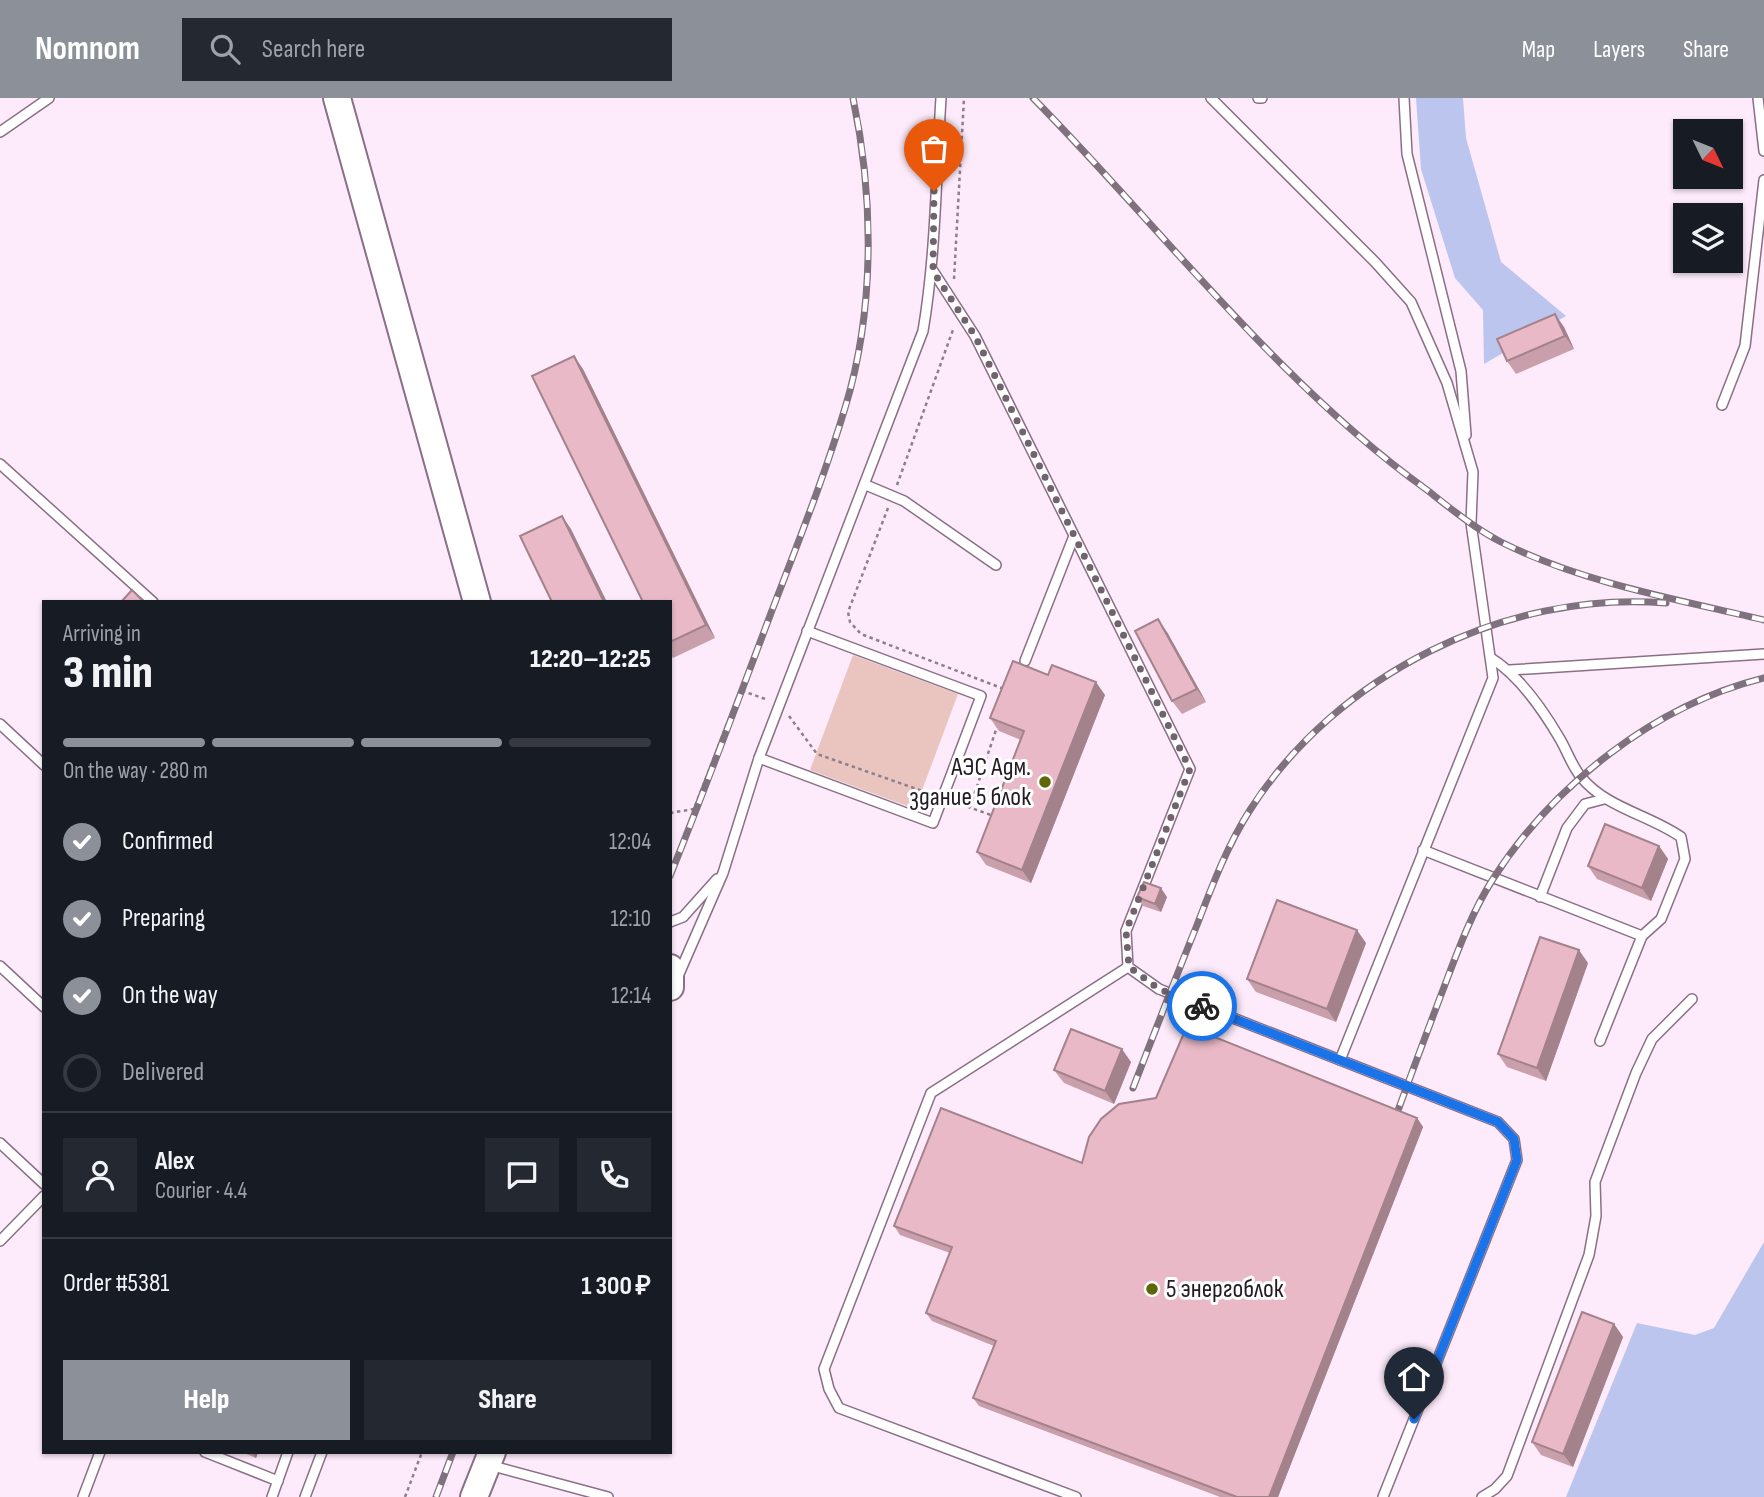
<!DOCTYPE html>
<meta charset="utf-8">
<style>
body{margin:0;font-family:"Sofia Sans Condensed",sans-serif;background:#242831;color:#f1f3f6;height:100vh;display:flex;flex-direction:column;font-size:26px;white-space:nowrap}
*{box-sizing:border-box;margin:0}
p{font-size:23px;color:#9ea1a6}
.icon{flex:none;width:38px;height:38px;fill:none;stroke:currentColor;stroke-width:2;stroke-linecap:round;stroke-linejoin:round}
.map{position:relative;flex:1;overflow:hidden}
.panel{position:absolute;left:42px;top:502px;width:630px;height:854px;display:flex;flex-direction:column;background:#171b24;border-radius:0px;box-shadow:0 2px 5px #0004}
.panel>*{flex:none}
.needle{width:46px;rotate:133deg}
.buttons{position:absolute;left:1673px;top:21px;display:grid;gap:14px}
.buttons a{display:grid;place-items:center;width:70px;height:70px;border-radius:0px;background:#171b24;box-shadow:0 2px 5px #0004;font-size:35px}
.pin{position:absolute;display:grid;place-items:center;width:60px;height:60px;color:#fff;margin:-72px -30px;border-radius:50% 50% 50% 0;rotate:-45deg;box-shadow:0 0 7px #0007}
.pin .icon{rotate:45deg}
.courier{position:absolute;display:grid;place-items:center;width:70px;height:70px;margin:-35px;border:5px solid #1a73e8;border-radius:50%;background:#fff;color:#222;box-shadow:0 2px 9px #0007}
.summary em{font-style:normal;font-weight:800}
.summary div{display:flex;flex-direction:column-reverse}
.summary{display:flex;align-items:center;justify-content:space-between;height:119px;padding:0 21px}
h1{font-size:46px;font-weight:800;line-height:52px}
.bar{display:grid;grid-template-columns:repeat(4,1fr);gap:10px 7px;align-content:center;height:84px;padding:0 21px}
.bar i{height:9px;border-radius:5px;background:#363941}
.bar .current{background:#8c9099}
.bar p{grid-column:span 4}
.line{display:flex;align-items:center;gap:18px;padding:0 21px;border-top:2px solid #363941}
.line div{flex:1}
.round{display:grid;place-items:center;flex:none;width:74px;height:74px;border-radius:0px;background:#242831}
ol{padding:0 21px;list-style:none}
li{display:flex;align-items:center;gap:21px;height:77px}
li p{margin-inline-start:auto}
li .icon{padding:7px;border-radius:50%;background:#8c9099;color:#fff;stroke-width:4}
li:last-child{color:#9ea1a6}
li i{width:38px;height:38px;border:4px solid #363941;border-radius:50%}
.action{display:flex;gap:14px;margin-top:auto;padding:14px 21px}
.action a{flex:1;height:80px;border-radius:0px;background:#8c9099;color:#fff;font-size:28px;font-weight:800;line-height:80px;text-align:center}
.action a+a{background:#242831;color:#f1f3f6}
header{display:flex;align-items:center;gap:42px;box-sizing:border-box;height:98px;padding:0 35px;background:#8c9099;color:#fff}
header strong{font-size:33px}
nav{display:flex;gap:38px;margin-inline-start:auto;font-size:24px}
.search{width:490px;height:63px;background:#242831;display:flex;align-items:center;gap:18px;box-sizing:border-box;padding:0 24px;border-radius:0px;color:#9ea1a6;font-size:26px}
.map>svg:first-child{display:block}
</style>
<header>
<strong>Nomnom</strong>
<div class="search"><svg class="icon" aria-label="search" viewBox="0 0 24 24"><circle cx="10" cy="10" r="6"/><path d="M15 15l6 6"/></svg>Search here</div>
<nav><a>Map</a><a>Layers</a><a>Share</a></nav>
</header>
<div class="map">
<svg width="1764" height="1399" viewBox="0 0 1764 1399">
<rect width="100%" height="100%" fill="#fdeafa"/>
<path fill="#eac4bf" d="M 853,557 L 958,596 L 915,711 L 810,672 Z"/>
<g fill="#bbc5ed">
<path d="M 1416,0 L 1463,0 L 1466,40 L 1501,164 L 1566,218 L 1484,266 L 1483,212 L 1455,180 L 1421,71 Z"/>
<path d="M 1764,1144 L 1764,1399 L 1566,1399 L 1637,1225 L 1695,1237 L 1714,1230 Z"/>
</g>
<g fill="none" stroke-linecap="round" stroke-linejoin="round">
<defs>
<g id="service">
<path d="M 1211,0 L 1375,164 L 1411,204 L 1447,285 L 1473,374 L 1471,425 L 1493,580 L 1340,962"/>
<path d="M 1258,0 L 1262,0"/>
<path d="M 1404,0 L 1407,56 L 1461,273 L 1466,337"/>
<path d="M 1758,0 L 1764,53"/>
<path d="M 0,34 L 49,0"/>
<path d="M 933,173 L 975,238 L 1190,671 L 1126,833 L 1128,869 L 1159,891 L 1498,1024 L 1514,1041 L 1517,1062 L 1383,1399"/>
<path d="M 1722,307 L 1745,248 L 1764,82"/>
<path d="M 0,366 L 153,504"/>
<path d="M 866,387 L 904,403 L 996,467"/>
<path d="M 1025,563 L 1074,438"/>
<path d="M 1510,572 L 1764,556"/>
<path d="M 0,626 L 44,667"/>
<path d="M 759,660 L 933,725 L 981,598 L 807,533"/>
<path d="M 1423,752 L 1642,838 L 1661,821 L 1685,761 L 1681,739 C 1650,717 1606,710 1581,679 C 1572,668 1567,653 1560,641 C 1543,612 1520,578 1491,560"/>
<path d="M 1540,799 L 1567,730 L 1585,706 L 1604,701"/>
<path d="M 670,824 L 683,819 L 717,781"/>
<path d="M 0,868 L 44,909"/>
<path d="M 679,876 L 723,775 L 759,660 L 923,233 C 936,156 936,78 941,0"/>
<path d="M 1600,943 L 1642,838"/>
<path d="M 0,1045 L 44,1086"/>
<path d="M 0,1143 L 44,1098"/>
<path d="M 205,1354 L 278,1383"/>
<path d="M 489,1367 L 608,1399"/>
<path d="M 83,1399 L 100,1354"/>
<path d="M 272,1399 L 288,1354"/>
<path d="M 305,1399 L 322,1354"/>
<path d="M 1076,1399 L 839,1310 L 829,1291 L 824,1271 L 931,995 L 1128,869"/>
<path d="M 1482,1399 L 1495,1391 L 1507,1378 L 1589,1157 L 1596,1118 L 1595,1084 L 1636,975 L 1652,941 L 1692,901"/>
</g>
<g id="secondary">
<path d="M 337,0 L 477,504"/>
<path d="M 670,870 L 670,889"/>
<path d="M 474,1399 L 492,1354"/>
</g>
</defs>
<use href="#service" stroke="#8a6f86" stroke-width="12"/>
<use href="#secondary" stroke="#8a6f86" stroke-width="30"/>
<g stroke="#8d7f8b" stroke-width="2.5" stroke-dasharray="3.5 3.5" stroke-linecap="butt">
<path d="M 954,181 L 964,0"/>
<path d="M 897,387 L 954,229"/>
<path d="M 888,410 L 848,514 L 850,524 L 861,536 L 1004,591"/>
<path d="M 789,618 L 817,656 L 931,696"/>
<path d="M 954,704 L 994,718"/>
<path d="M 970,709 L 997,629"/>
<path d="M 670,715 L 694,711 L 740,592 L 768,602"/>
<path d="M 405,1399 L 422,1354"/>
</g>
<use href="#service" stroke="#fff" stroke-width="9"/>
<use href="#secondary" stroke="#fff" stroke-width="26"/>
<defs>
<g id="rail">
<path d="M 1033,0 C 1162,131 1277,284 1427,392 C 1450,410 1474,430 1501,444 C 1583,485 1675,501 1764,522"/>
<path d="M 670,778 C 705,691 738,603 771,515 C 797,447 824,380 845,310 C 875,212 874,100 853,0"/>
<path d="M 1133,990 C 1154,936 1175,881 1197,827 C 1212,788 1227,748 1250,712 C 1336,577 1506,492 1666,505"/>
<path d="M 1391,1032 C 1407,987 1424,942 1441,897 C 1456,858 1470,817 1493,781 C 1553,687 1655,607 1764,580"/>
<path d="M 436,1399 L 453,1354"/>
</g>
</defs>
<use href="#rail" stroke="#7f727e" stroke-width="7"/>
<use href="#rail" stroke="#fefefe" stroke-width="4.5" stroke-dasharray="13" stroke-linecap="butt"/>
</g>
<g fill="#c89fab">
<path d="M 1564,229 L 1574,251 L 1516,276 L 1507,263 Z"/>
<path d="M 583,271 L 715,540 L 673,560 L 670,556 L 670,504 Z"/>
<path d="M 1167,534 L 1206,604 L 1182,616 L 1172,603 Z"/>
<path d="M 1048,577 L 1105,597 L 1031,785 L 986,767 L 977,754 L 1021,642 L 999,633 L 990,620 Z"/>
<path d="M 1659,748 L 1668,761 L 1651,803 L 1597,781 L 1588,768 Z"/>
<path d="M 1137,799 L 1167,799 L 1161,814 L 1143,808 Z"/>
<path d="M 1366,845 L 1336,924 L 1256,894 L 1247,881 Z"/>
<path d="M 1588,865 L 1546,983 L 1507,969 L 1498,956 Z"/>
<path d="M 1131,964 L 1114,1006 L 1064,985 L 1054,972 Z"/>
<path d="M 1417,1020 L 1423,1029 L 1278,1399 L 1220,1399 L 979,1308 L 973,1300 L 994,1248 L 932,1223 L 926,1215 L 950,1155 L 900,1137 L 894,1128 L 1082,1065 Z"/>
<path d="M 1614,1226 L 1623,1239 L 1573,1369 L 1541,1357 L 1532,1344 Z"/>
<path d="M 242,1354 L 258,1354 L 256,1360 Z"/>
</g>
<g fill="#a3828b">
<path d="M 1555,216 L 1564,229 L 1574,251 L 1565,238 Z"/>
<path d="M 574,258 L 583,271 L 715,540 L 706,527 Z"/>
<path d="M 562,418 L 571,431 L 607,504 L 604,504 Z"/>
<path d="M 1158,521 L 1167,534 L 1206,604 L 1197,591 Z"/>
<path d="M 1096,584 L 1105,597 L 1031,785 L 1022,772 Z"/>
<path d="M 1659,748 L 1668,761 L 1651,803 L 1642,790 Z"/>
<path d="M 1161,790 L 1167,799 L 1161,814 L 1155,806 Z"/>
<path d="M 1357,832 L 1366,845 L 1336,924 L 1327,911 Z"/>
<path d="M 1579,852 L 1588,865 L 1546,983 L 1537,970 Z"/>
<path d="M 1122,951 L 1131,964 L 1114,1006 L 1105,993 Z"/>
<path d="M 1417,1020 L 1423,1029 L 1278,1399 L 1269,1399 Z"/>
<path d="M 1614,1226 L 1623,1239 L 1573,1369 L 1563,1356 Z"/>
<path d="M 252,1354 L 258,1354 L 256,1360 Z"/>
</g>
<g fill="#e9b9c7" stroke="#a3828b" stroke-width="2">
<path d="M 1555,216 L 1565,238 L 1507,263 L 1497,241 Z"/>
<path d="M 574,258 L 706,527 L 670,544 L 670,504 L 643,504 L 532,278 Z"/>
<path d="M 562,418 L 604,504 L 552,504 L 520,438 Z"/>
<path d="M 132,492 L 144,504 L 121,504 Z"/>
<path d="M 1158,521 L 1197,591 L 1172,603 L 1135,533 Z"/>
<path d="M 1013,563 L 1048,577 L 1052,567 L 1096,584 L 1022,772 L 977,754 L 1024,633 L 990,620 Z"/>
<path d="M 1605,726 L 1659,748 L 1642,790 L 1588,768 Z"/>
<path d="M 1144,784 L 1161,790 L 1155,806 L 1137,799 Z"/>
<path d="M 1277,802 L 1357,832 L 1327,911 L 1247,881 Z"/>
<path d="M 1540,839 L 1579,852 L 1537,970 L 1498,956 Z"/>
<path d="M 1187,928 L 1417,1020 L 1269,1399 L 1237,1399 L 973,1300 L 996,1243 L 926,1215 L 952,1149 L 894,1128 L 941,1010 L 1082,1065 L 1089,1039 L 1101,1021 L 1119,1006 L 1156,1000 Z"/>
<path d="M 1071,931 L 1122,951 L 1105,993 L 1054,972 Z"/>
<path d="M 1582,1214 L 1614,1226 L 1563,1356 L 1532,1344 Z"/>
</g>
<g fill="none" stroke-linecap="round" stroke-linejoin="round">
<path stroke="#70636e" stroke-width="7" stroke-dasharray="0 12.6" d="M 934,93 L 933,173 L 975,238 L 1190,671 L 1126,833 L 1129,869 L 1159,891 L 1202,908"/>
<path stroke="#1a73e8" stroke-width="9" d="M 1202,908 L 1498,1024 L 1514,1041 L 1517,1062 L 1414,1321"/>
</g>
<g fill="#606603" stroke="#fefefe" stroke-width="2.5">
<circle cx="1045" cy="684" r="7"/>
<circle cx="1152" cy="1191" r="7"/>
</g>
<g text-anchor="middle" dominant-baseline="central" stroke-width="6" stroke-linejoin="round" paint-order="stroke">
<g font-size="26" fill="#241a23" stroke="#fefefe" text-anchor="end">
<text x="1031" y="669">АЭС Адм.<tspan x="1031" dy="30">здание 5 блок</tspan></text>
<text x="1166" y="1191" text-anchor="start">5 энергоблок</text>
</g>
</g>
</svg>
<div class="buttons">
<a><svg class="needle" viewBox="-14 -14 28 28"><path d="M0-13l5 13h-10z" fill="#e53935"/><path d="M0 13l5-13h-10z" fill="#9ea1a6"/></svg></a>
<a><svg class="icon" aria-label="layers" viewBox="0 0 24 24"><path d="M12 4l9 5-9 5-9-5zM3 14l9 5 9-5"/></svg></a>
</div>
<div class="pin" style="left:934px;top:93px;background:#ea580c"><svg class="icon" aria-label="bag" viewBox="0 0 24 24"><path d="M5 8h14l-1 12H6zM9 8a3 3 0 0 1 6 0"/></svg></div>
<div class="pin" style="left:1414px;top:1321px;background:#1f2937"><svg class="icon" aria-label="home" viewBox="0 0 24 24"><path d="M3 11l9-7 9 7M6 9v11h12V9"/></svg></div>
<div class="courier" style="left:1202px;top:908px"><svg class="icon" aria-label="bike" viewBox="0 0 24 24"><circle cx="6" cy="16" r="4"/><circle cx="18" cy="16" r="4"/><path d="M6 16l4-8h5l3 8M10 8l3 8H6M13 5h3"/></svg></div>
<section class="panel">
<div class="summary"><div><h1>3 min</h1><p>Arriving in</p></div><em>12:20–12:25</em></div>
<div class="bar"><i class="current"></i><i class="current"></i><i class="current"></i><i></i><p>On the way · 280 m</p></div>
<ol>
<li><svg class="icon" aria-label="check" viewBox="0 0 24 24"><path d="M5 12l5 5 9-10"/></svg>Confirmed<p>12:04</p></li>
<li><svg class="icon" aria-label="check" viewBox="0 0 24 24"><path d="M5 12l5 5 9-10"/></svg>Preparing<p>12:10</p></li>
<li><svg class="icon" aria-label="check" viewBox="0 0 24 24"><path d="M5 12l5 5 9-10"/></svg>On the way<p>12:14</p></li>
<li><i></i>Delivered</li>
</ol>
<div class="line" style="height:126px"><a class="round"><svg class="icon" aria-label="person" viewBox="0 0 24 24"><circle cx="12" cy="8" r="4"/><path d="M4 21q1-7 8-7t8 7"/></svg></a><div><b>Alex</b><p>Courier · 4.4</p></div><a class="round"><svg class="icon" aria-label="chat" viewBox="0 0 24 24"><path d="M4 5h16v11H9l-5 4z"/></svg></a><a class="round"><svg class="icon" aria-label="phone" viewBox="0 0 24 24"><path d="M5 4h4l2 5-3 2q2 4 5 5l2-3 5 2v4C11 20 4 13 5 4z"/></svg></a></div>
<div class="line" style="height:91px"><div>Order #5381</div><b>1 300 ₽</b></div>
<div class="action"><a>Help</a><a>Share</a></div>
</section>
</div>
